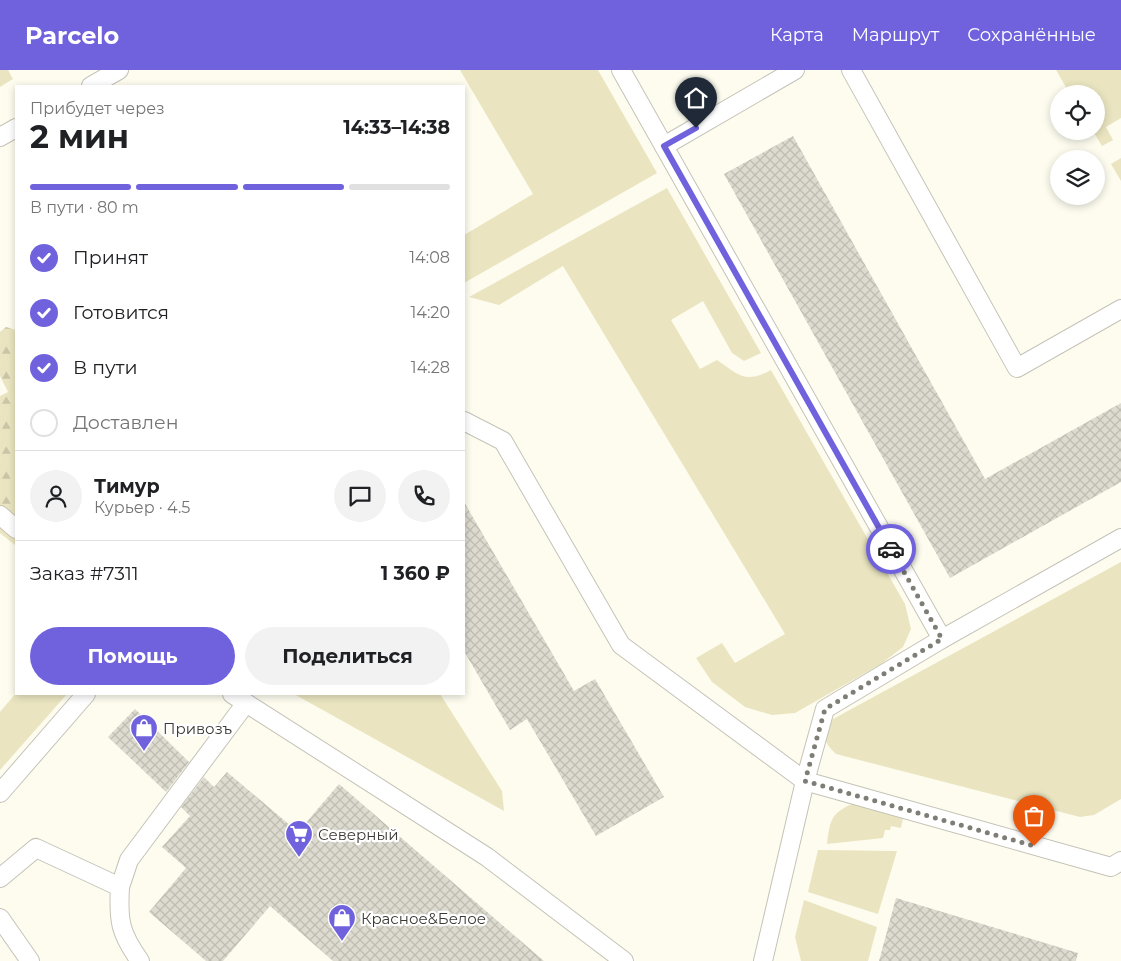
<!DOCTYPE html>
<html lang="ru">
<meta charset="utf-8">
<style>
body{margin:0;font-family:Montserrat,sans-serif;background:#f2f2f2;color:#202124;height:100vh;display:flex;flex-direction:column;font-size:19px;white-space:nowrap}
*{box-sizing:border-box;margin:0}
p{font-size:16px;color:#757577}
.icon{flex:none;width:28px;height:28px;fill:none;stroke:currentColor;stroke-width:2;stroke-linecap:round;stroke-linejoin:round}
.map{position:relative;flex:1;overflow:hidden}
.side{position:absolute;left:15px;top:15px;width:450px;height:610px;display:flex;flex-direction:column;background:#fff;border-radius:0px;box-shadow:0 2px 8px #0003}
.side>*{flex:none}
.buttons{position:absolute;left:1050px;top:15px;display:grid;gap:10px}
.buttons a{display:grid;place-items:center;width:55px;height:55px;border-radius:50%;background:#fff;box-shadow:0 2px 8px #0003;font-size:25px}
.pin{position:absolute;display:grid;place-items:center;width:42px;height:42px;color:#fff;margin:-51px -21px;border-radius:50% 50% 50% 0;rotate:-45deg;box-shadow:0 0 5px #0007}
.pin .icon{rotate:45deg}
.courier{position:absolute;display:grid;place-items:center;width:50px;height:50px;margin:-25px;border:4px solid #7062dd;border-radius:50%;background:#fff;color:#222;box-shadow:0 1px 6px #0007}
.summary em{font-style:normal;font-weight:700}
.summary div{display:flex;flex-direction:column-reverse}
.summary{display:flex;align-items:center;justify-content:space-between;height:85px;padding:0 15px}
h1{font-size:32px;font-weight:700;line-height:38px}
.bar{display:grid;grid-template-columns:repeat(4,1fr);gap:8px 5px;align-content:center;height:60px;padding:0 15px}
.bar i{height:6px;border-radius:4px;background:#e0e0e0}
.bar .selected{background:#7062dd}
.bar p{grid-column:span 4}
.line{display:flex;align-items:center;gap:12px;padding:0 15px;border-top:1px solid #e0e0e0}
.line div{flex:1}
.round{display:grid;place-items:center;flex:none;width:52px;height:52px;border-radius:26px;background:#f2f2f2}
ol{padding:0 15px;list-style:none}
li{display:flex;align-items:center;gap:15px;height:55px}
li p{margin-inline-start:auto}
li .icon{padding:5px;border-radius:50%;background:#7062dd;color:#fff;stroke-width:4}
li:last-child{color:#757577}
li i{width:28px;height:28px;border:2px solid #e0e0e0;border-radius:50%}
.primary-button{display:flex;gap:10px;margin-top:auto;padding:10px 15px}
.primary-button a{flex:1;height:58px;border-radius:30px;background:#7062dd;color:#fff;font-size:20px;font-weight:700;line-height:58px;text-align:center}
.primary-button a+a{background:#f2f2f2;color:#202124}
header{display:flex;align-items:center;gap:30px;box-sizing:border-box;height:70px;padding:0 25px;background:#7062dd;color:#fff}
header strong{font-size:24px}
nav{display:flex;gap:28px;margin-inline-start:auto;font-size:18px}
.map>svg:first-child{display:block}
</style>
<header>
<strong>Parcelo</strong>
<nav><a>Карта</a><a>Маршрут</a><a>Сохранённые</a></nav>
</header>
<div class="map">
<svg width="1121" height="891" viewBox="0 0 1121 891">
<defs>
<pattern id="forest-firs" width="22" height="20" patternUnits="userSpaceOnUse" patternTransform="scale(1.25)"><rect width="22" height="20" fill="#eae5c0"/><path d="M5 1l3.5 6h-7zM16 11l3.5 6h-7z" fill="#cac5a6"/></pattern>
<pattern id="building-cross-hatch" width="8" height="8" patternUnits="userSpaceOnUse" patternTransform="scale(1.25)"><rect width="8" height="8" fill="#dddbcf"/><path d="M0 0l8 8M0 8l8-8" fill="none" stroke="#bfbdb2"/></pattern>
</defs>
<rect width="100%" height="100%" fill="#fdfcef"/>
<g fill="#eae5c0">
<path d="M 0,0 L 8,0 L 13,9 L 0,17 Z"/>
<path d="M 460,0 L 598,0 L 657,103 L 464,213 L 464,165 L 533,124 Z"/>
<path d="M 1056,0 L 1121,0 L 1121,48 L 1106,57 L 1113,70 L 1102,76 L 1093,61 L 1096,61 L 1096,24 L 1070,24 Z"/>
<path d="M 1121,88 L 1121,111 L 1111,94 Z"/>
<path d="M 667,118 L 761,283 L 744,291 L 732,283 L 703,231 L 671,250 L 700,299 L 717,290 C 739,305 745,314 771,300 L 905,534 L 911,559 L 903,577 L 881,594 L 795,643 L 772,645 L 745,637 L 712,612 L 696,588 L 722,573 L 735,593 L 785,564 L 563,196 L 499,235 L 469,227 Z"/>
<path d="M 1121,492 L 1121,729 L 1094,745 L 1080,747 L 836,684 C 823,672 821,664 833,649 Z"/>
<path d="M 16,623 L 67,624 L 0,700 L 0,642 Z"/>
<path d="M 294,624 L 440,624 L 502,721 L 504,741 Z"/>
<path d="M 857,732 L 904,743 L 901,758 L 891,756 L 890,760 L 885,760 L 883,768 L 827,774 C 830,748 832,742 857,732 Z"/>
<path d="M 818,780 L 897,781 L 878,844 L 808,822 Z"/>
<path d="M 804,830 L 877,857 L 868,891 L 801,891 L 795,867 Z"/>
</g>
<path fill="url(#forest-firs)" d="M 6,257 L 16,260 L 16,475 L 15,475 L 0,463 L 0,326 L 8,322 L 0,306 L 0,262 Z"/>
<g fill="url(#building-cross-hatch)">
<path d="M 793,66 L 985,409 L 1121,333 L 1121,412 L 950,508 L 724,104 Z"/>
<path d="M 464,432 L 574,621 L 595,609 L 664,727 L 596,766 L 527,649 L 510,660 L 464,581 Z"/>
<path d="M 135,639 L 189,692 L 166,722 L 108,667 Z"/>
<path d="M 227,702 L 298,762 L 339,714 L 544,891 L 333,891 L 270,836 L 223,891 L 206,891 L 149,842 L 186,798 L 162,777 L 190,746 L 181,737 L 204,707 L 214,717 Z"/>
<path d="M 896,828 L 1078,883 L 1076,891 L 879,891 Z"/>
</g>
<g fill="none" stroke-linecap="round" stroke-linejoin="round">
<defs>
<g id="lane">
<path d="M 621,0 L 942,569"/>
<path d="M 851,0 L 1017,298 L 1121,239"/>
<path d="M 91,16 L 119,0"/>
<path d="M 0,67 L 16,58"/>
<path d="M 664,76 L 795,0"/>
<path d="M 464,351 L 503,371 L 621,575 L 805,711 L 1111,797 L 1121,791"/>
<path d="M 0,445 L 16,459"/>
<path d="M 232,624 L 487,787 L 624,891"/>
<path d="M 0,723 L 86,624"/>
<path d="M 0,808 L 36,778 L 120,817 C 118,851 120,863 140,891"/>
<path d="M 120,817 L 129,790 L 246,633"/>
<path d="M 0,848 L 30,891"/>
<path d="M 763,891 L 805,711 L 825,639 L 942,569 L 1121,468"/>
</g>
</defs>
<use href="#lane" stroke="#c5c3b7" stroke-width="20"/>
<use href="#lane" stroke="#fff" stroke-width="18"/>
</g>
<g fill="none" stroke-linecap="round" stroke-linejoin="round">
<path stroke="#7f7e76" stroke-width="5" stroke-dasharray="0 9" d="M 891,479 L 942,569 L 825,639 L 805,711 L 1034,776"/>
<path stroke="#7062dd" stroke-width="6" d="M 696,58 L 664,76 L 891,479"/>
</g>
<defs>
<symbol id="shop-pin" viewBox="-11 -11 22 30"><path d="M0 17L-7.5 6A9.5 9.5 0 1 1 7.5 6Z" fill="#7062dd" stroke="#fff"/><path d="M-5-2.5h2.3a2.7 3.5 0 0 1 5.4 0H5L5.5 6h-11ZM-1.5-2.5h3a1.5 2.3 0 0 0-3 0Z" fill="#fff"/></symbol>
<symbol id="supermarket-pin" viewBox="-11 -11 22 30"><path d="M0 17L-7.5 6A9.5 9.5 0 1 1 7.5 6Z" fill="#7062dd" stroke="#fff"/><path d="M-6-5.5h2.5l.6 2H6L4.5 2H-2.5L-4.4-4H-6ZM-1.5 3.2a1.3 1.3 0 1 0 .1 0ZM3 3.2a1.3 1.3 0 1 0 .1 0Z" fill="#fff"/></symbol>
</defs>
<g fill-rule="evenodd">
<use href="#shop-pin" x="128" y="642" width="32" height="43"/>
<use href="#supermarket-pin" x="283" y="748" width="32" height="43"/>
<use href="#shop-pin" x="326" y="832" width="32" height="43"/>
</g>
<g text-anchor="middle" dominant-baseline="central" stroke-width="4.5" stroke-linejoin="round" paint-order="stroke">
<g font-size="15" fill="#3b3a35" stroke="#fff" text-anchor="start">
<text x="163" y="658">Привозъ</text>
<text x="318" y="764">Северный</text>
<text x="361" y="848">Красное&amp;Белое</text>
</g>
</g>
</svg>
<div class="buttons">
<a><svg class="icon" aria-label="locate" viewBox="0 0 24 24"><circle cx="12" cy="12" r="6"/><path d="M12 2v4M12 18v4M2 12h4M18 12h4"/></svg></a>
<a><svg class="icon" aria-label="layers" viewBox="0 0 24 24"><path d="M12 4l9 5-9 5-9-5zM3 14l9 5 9-5"/></svg></a>
</div>
<div class="pin" style="left:1034px;top:776px;background:#ea580c"><svg class="icon" aria-label="bag" viewBox="0 0 24 24"><path d="M5 8h14l-1 12H6zM9 8a3 3 0 0 1 6 0"/></svg></div>
<div class="pin" style="left:696px;top:58px;background:#1f2937"><svg class="icon" aria-label="home" viewBox="0 0 24 24"><path d="M3 11l9-7 9 7M6 9v11h12V9"/></svg></div>
<div class="courier" style="left:891px;top:479px"><svg class="icon" aria-label="car" viewBox="0 0 24 24"><path d="M5 17H2v-5l4-1 3-4h7l3 4 3 1v5h-3M9 17h6M6 11h13"/><circle cx="7" cy="17" r="2"/><circle cx="17" cy="17" r="2"/></svg></div>
<section class="side">
<div class="summary"><div><h1>2 мин</h1><p>Прибудет через</p></div><em>14:33–14:38</em></div>
<div class="bar"><i class="selected"></i><i class="selected"></i><i class="selected"></i><i></i><p>В пути · 80 m</p></div>
<ol>
<li><svg class="icon" aria-label="check" viewBox="0 0 24 24"><path d="M5 12l5 5 9-10"/></svg>Принят<p>14:08</p></li>
<li><svg class="icon" aria-label="check" viewBox="0 0 24 24"><path d="M5 12l5 5 9-10"/></svg>Готовится<p>14:20</p></li>
<li><svg class="icon" aria-label="check" viewBox="0 0 24 24"><path d="M5 12l5 5 9-10"/></svg>В пути<p>14:28</p></li>
<li><i></i>Доставлен</li>
</ol>
<div class="line" style="height:90px"><a class="round"><svg class="icon" aria-label="person" viewBox="0 0 24 24"><circle cx="12" cy="8" r="4"/><path d="M4 21q1-7 8-7t8 7"/></svg></a><div><b>Тимур</b><p>Курьер · 4.5</p></div><a class="round"><svg class="icon" aria-label="chat" viewBox="0 0 24 24"><path d="M4 5h16v11H9l-5 4z"/></svg></a><a class="round"><svg class="icon" aria-label="phone" viewBox="0 0 24 24"><path d="M5 4h4l2 5-3 2q2 4 5 5l2-3 5 2v4C11 20 4 13 5 4z"/></svg></a></div>
<div class="line" style="height:65px"><div>Заказ #7311</div><b>1 360 ₽</b></div>
<div class="primary-button"><a>Помощь</a><a>Поделиться</a></div>
</section>
</div>
